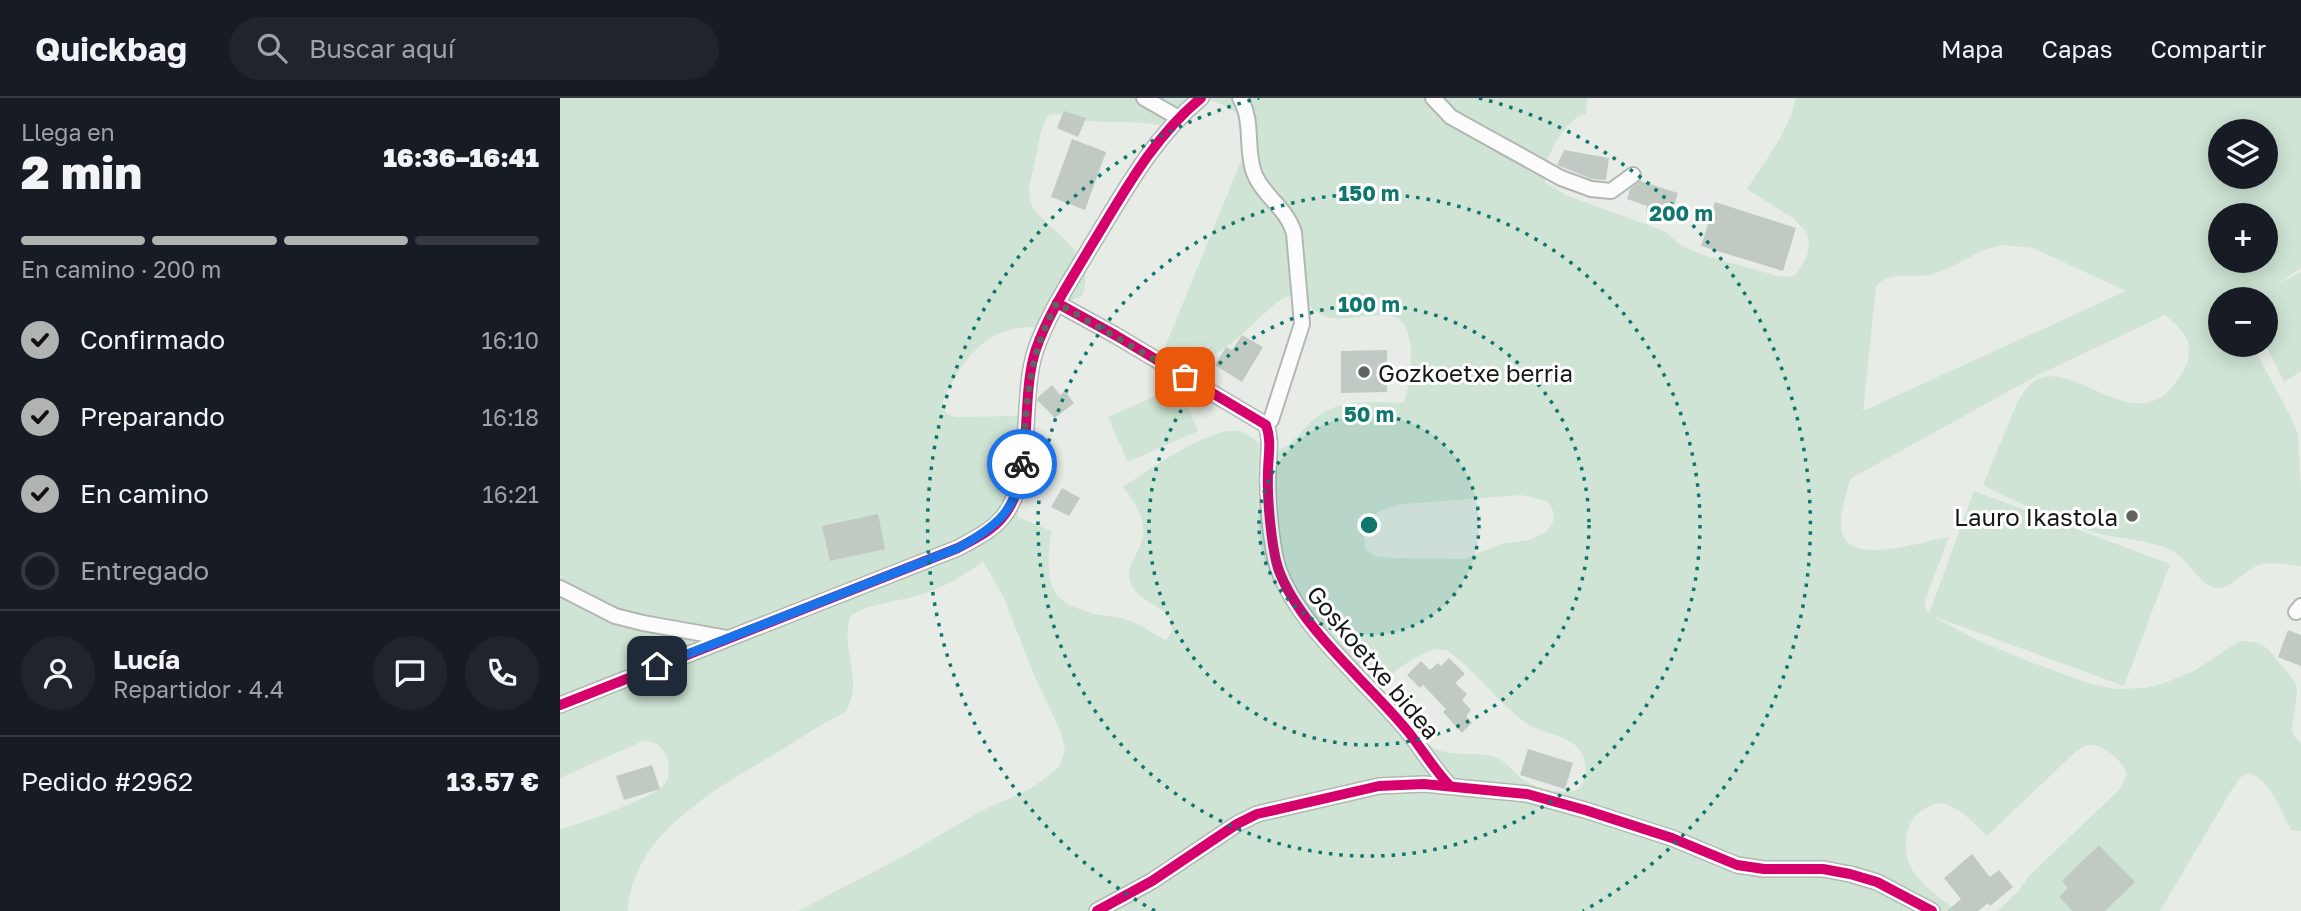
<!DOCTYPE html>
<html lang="es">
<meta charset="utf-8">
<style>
body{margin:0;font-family:"Golos Text",sans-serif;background:#20242c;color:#f1f3f6;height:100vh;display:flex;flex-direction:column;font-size:26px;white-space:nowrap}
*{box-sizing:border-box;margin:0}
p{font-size:23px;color:#9ea1a6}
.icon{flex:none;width:38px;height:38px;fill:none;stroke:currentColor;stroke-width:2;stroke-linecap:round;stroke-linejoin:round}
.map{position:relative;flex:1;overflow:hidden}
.details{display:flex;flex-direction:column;background:#171b24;width:560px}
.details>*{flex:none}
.fabs{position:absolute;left:1648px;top:21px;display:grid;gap:14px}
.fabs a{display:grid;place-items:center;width:70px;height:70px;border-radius:50%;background:#171b24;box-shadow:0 4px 18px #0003;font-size:35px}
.pin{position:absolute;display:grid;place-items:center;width:60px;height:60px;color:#fff;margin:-30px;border-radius:14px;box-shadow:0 4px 10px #0006}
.courier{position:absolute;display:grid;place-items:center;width:70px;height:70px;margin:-35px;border:5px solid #1a73e8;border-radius:50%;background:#fff;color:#222;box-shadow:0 2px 9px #0007}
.headline em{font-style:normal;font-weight:800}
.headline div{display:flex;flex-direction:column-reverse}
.headline{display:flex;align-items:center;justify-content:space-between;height:119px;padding:0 21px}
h1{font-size:46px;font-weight:800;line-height:52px}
.bar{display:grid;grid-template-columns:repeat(4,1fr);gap:10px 7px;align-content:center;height:84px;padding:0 21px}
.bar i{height:9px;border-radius:5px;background:#363941}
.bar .on{background:#afb3b2}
.bar p{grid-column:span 4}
.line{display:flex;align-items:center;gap:18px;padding:0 21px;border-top:2px solid #363941}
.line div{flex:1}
.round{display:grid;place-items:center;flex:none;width:74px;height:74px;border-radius:37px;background:#20242c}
ol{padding:0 21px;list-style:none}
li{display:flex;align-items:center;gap:21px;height:77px}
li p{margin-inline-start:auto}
li .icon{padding:7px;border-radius:50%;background:#afb3b2;color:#111;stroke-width:4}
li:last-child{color:#9ea1a6}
li i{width:38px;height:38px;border:4px solid #363941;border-radius:50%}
header{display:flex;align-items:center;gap:42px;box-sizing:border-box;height:98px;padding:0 35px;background:#171b24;border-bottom:2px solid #363941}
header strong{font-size:33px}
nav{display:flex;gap:38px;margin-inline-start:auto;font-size:24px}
.search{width:490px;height:63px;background:#20242c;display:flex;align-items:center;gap:18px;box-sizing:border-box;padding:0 24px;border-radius:38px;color:#9ea1a6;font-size:26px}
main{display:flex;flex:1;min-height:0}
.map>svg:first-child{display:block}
</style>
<header>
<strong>Quickbag</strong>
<div class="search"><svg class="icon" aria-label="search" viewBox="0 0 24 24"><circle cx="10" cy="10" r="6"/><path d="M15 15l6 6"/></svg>Buscar aquí</div>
<nav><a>Mapa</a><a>Capas</a><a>Compartir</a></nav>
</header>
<main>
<section class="details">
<div class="headline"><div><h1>2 min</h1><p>Llega en</p></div><em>16:36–16:41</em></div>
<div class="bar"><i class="on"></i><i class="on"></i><i class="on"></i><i></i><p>En camino · 200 m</p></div>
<ol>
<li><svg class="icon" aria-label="check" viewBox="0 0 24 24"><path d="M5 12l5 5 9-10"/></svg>Confirmado<p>16:10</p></li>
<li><svg class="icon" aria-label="check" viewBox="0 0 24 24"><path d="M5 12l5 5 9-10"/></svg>Preparando<p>16:18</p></li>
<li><svg class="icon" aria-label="check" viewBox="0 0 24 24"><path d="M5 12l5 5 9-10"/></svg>En camino<p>16:21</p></li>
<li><i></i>Entregado</li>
</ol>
<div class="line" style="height:126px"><a class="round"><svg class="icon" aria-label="person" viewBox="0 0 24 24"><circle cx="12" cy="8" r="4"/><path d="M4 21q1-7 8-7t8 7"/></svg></a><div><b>Lucía</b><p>Repartidor · 4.4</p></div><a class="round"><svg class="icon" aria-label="chat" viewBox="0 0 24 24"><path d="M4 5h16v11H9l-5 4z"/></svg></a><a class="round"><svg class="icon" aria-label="phone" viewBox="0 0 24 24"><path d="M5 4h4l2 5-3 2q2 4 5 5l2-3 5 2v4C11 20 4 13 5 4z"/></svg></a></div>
<div class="line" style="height:91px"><div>Pedido #2962</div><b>13.57 €</b></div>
</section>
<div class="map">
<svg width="1741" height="813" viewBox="0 0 1741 813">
<rect width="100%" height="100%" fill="#e7ece7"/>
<g fill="#cfe4d4" fill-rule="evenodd">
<path d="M 0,0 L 1027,0 L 1026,16 C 1005,19 979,66 986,85 L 1008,98 L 1104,133 L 1122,148 L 1143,157 L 1214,177 L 1229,179 L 1236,177 L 1247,158 L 1249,146 L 1247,135 L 1234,121 L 1187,91 C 1205,63 1229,33 1236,0 L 1741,0 L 1741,170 L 1716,186 L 1741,174 L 1741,273 L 1724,284 L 1706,247 L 1706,201 L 1661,201 L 1661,247 L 1692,247 L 1731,319 L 1738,337 L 1741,395 L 1741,468 C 1727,467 1712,463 1699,467 C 1684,472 1672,490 1657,490 C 1641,490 1627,458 1609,451 C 1587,442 1563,441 1541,436 C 1500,424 1460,406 1423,387 L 1457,305 C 1463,295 1470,282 1483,279 C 1523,271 1574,334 1612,289 C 1620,279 1628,269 1629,256 C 1631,238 1617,227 1605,217 L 1478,277 L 1290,381 C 1287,396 1278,419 1282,435 C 1291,469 1366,442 1389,439 L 1365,502 L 1366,512 L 1369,516 L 1414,393 L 1610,466 L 1564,588 L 1370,517 L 1419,543 L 1468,563 L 1528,585 L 1555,591 L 1586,590 L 1602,586 L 1634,573 L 1678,544 L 1685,543 L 1699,545 L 1708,551 L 1736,585 L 1737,595 L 1732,631 L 1734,638 L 1741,645 L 1741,733 L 1731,732 C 1722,715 1710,680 1688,675 L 1681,679 L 1671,693 L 1600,813 L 1438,813 L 1458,793 L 1470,777 L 1561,690 L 1567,675 C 1561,662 1541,642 1525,648 C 1520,650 1515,654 1511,658 L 1427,738 C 1415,727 1400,709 1384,706 C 1377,704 1370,707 1364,711 C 1343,724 1341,752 1353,773 C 1363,789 1382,801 1397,813 L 238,813 L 342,759 L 421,713 L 470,691 L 492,675 L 500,667 L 505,652 L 501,634 L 474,577 L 444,500 L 423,463 C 404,478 383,490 360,497 C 340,503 306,506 291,518 C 278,548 306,583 285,614 C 261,626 239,641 216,655 C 158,690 72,735 68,813 L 0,813 L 0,731 C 17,728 96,698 104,687 C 111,678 110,665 105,656 C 100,646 94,643 83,643 L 0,680 ZM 647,1 L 663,7 L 682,19 L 683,58 L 605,249 C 616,254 628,262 640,261 C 660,260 690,228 705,215 C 711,210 718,202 726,199 C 741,194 753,216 767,219 C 788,224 810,215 831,218 C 861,224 850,285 844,305 C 811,305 779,299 753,322 C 743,331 733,346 721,351 C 706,355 691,335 677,333 C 649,329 587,373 563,389 C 610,445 559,457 571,486 C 577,501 598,507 609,518 L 612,533 L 606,542 C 593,536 581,526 567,522 C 559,519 549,518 540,517 C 484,505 486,483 491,433 L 458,419 L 466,318 L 396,319 L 387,316 L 382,308 C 384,297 390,287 396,278 C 420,240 441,226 487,230 L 509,203 L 522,198 C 535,162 508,145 485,123 C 478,116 471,110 470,101 C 467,87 474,71 476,58 C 479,45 480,28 489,17 C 500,13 510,20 521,22 C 547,26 573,22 599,27 L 618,12 ZM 1661,33 L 1706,33 L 1706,79 L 1661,79 ZM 1661,117 L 1706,117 L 1706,163 L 1661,163 ZM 1443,147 L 1473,150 L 1566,193 L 1303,313 L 1316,188 C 1329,172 1354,181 1373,176 C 1398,169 1416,151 1443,147 ZM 961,397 L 986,403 L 991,408 L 994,416 L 993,424 L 986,434 L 969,442 L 941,446 L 905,461 L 831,460 L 815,458 L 806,452 C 797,420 818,412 844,406 ZM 875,551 L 886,552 L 895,558 C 920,579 940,606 966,625 C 982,636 1006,636 1019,651 C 1028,662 1028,680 1019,691 C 1003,698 977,691 962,681 C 952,673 946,662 932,658 C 908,653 885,661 864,644 C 846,631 831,609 816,592 C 829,575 855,558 875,551 Z"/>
<path d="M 618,288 L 638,333 L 568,364 L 548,319 Z"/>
</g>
<g fill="#c0cac3">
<path d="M 504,13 L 526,20 L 518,39 L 497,30 Z"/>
<path d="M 512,41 L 546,54 L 525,112 L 491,99 Z"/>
<path d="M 1004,52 L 1049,60 L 1046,82 L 1032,81 L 997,67 Z"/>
<path d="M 1080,83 L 1118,95 L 1110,121 L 1086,114 L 1087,108 L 1067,101 L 1070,91 Z"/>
<path d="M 1155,104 L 1236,130 L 1223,173 L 1141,148 Z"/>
<path d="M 682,237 L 703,249 L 682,284 L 655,267 L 666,249 L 672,252 Z"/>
<path d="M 827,252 L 827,294 L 781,295 L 781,253 Z"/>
<path d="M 492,287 L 500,297 L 505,293 L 514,305 L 495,320 L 477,302 L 478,299 Z"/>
<path d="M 502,390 L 520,400 L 509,418 L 491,409 Z"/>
<path d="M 318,416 L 325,451 L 270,463 L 262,428 Z"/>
<path d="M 1728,532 L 1741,537 L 1741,568 L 1718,559 Z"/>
<path d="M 889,560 L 905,576 L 895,585 L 907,596 L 902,602 L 911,612 L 906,618 L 912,625 L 902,635 L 883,614 L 886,611 L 863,587 L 860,590 L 847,577 L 861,563 L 870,572 L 878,565 L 881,568 Z"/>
<path d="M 968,651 L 1013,665 L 1005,691 L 960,677 Z"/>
<path d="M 92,667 L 100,691 L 64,702 L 56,678 Z"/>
<path d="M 1539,747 L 1575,784 L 1545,813 L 1513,813 L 1499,799 L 1508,790 L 1502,783 Z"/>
<path d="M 1412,756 L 1430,779 L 1439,772 L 1453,789 L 1430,808 L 1428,805 L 1418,813 L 1387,813 L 1401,801 L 1384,780 Z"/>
</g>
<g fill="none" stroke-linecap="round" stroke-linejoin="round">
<defs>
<g id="minor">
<path d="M 584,0 L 617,19"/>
<path d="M 680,0 C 694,24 685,50 694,75 C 703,98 727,110 734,135 L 742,226 L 711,322 L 706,327"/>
<path d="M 873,0 L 891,19 L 1001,80 L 1031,91 L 1051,93 L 1073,77"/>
<path d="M 497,205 L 555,237 L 706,327 C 712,343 708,358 708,375 C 707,399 711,447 718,470 C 739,530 811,587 850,636 C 863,653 874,671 889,687"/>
<path d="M 0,490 L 55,518 L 83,525 L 167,540"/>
<path d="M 1736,514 L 1741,508"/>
<path d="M 0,607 L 398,450 C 414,441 430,434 442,420 C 476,381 459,300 476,251 C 489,214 511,182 531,148 C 563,96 593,39 641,0"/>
<path d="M 537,813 L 592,783 L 677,726 L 697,716 L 819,688 L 864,686 L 967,696 L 1025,712 L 1112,740 L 1177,767 L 1204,771 L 1263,771 L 1290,776 L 1317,784 L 1372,813"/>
</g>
</defs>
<use href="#minor" stroke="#b2b7b3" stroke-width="18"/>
<use href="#minor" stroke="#fbfcfb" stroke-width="14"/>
<defs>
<g id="cycleway">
<path d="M 497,205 L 555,237 L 706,327 C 712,343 708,358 708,375 C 707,399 711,447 718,470 C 739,530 811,587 850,636 C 863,653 874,671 889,687"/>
<path d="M 0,607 L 398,450 C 414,441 430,434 442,420 C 476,381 459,300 476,251 C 489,214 511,182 531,148 C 563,96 593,39 641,0"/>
<path d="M 537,813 L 592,783 L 677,726 L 697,716 L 819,688 L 864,686 L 967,696 L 1025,712 L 1112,740 L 1177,767 L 1204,771 L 1263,771 L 1290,776 L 1317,784 L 1372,813"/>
</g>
</defs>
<use href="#cycleway" stroke="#fff" stroke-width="15"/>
<use href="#cycleway" stroke="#d6006c" stroke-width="10"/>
</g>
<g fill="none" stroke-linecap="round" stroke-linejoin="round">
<path stroke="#5f6460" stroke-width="7" stroke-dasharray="0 12.6" d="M 462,366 C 467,305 467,260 497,205 L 625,279"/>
<path stroke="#1a73e8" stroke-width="9" d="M 97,568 L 398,450 C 436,429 458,412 462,366"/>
</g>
<circle cx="809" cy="427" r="110" fill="#0f766e" fill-opacity=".12"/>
<g fill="none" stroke="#0f766e" stroke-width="3.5" stroke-dasharray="3.5 7">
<circle cx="809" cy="427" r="110"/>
<circle cx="809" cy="427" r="220"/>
<circle cx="809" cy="427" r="331"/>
<path d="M595 813A441 441 0 0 1 699 0M919 0A441 441 0 0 1 1023 813"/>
</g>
<g fill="#5f6460" stroke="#fff" stroke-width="2.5">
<circle cx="804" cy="274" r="7"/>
<circle cx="1572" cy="418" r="7"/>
</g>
<g text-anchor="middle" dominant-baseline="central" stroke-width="6" stroke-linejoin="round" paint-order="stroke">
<g font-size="24" fill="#161a17" stroke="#fff" text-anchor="start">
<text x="818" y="274">Gozkoetxe berria</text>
<text x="1558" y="418" text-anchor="end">Lauro Ikastola</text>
</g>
<g font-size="24" fill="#161a17" stroke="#fff">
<text transform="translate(814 564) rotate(50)">Goskoetxe bidea</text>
</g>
</g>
<circle cx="809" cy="427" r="10" fill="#0f766e" stroke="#fff" stroke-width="3.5"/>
<g font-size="21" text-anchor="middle" font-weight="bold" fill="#0f766e" stroke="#fff" stroke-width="6" stroke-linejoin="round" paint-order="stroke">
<text x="809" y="103">150 m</text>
<text x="1121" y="123">200 m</text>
<text x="809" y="214">100 m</text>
<text x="809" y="324">50 m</text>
</g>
</svg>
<div class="fabs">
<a><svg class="icon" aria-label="layers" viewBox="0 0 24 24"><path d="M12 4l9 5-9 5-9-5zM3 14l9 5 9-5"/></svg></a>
<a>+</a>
<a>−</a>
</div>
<div class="pin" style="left:625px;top:279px;background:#ea580c"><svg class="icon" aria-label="bag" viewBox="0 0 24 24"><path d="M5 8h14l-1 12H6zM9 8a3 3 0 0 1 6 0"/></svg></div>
<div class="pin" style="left:97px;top:568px;background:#1f2937"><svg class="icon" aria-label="home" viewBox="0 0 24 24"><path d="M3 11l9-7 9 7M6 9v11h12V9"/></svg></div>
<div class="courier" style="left:462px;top:366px"><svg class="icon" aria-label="bike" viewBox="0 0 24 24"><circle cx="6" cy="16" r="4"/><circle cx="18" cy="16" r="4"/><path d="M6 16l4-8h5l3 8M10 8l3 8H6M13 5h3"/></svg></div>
</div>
</main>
